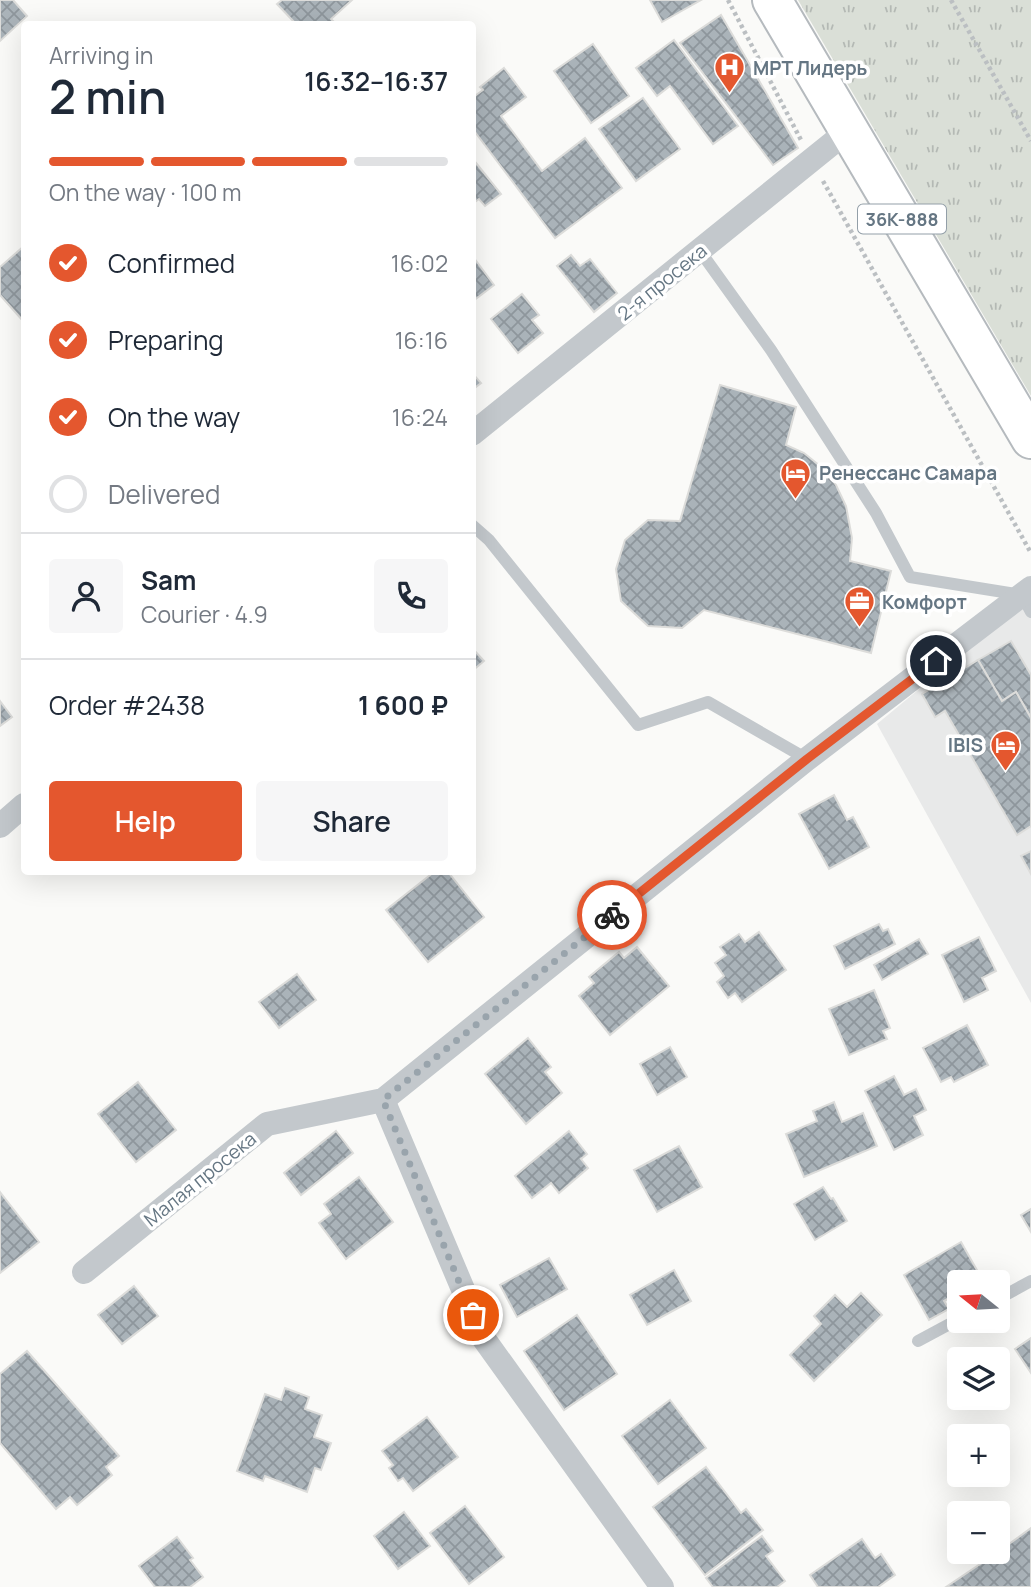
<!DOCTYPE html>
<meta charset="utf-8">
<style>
body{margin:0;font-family:Manrope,sans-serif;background:#f6f6f7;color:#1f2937;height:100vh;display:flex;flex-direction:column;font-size:26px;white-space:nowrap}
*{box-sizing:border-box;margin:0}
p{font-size:23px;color:#747a83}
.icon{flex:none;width:38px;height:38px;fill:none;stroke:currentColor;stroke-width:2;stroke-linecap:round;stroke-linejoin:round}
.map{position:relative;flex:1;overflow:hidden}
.drawer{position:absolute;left:21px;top:21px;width:455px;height:854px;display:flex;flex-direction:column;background:#fff;border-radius:7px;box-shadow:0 7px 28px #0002}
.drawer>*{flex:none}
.needle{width:46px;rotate:288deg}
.tools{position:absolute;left:947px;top:1270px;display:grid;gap:14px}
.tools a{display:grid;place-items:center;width:63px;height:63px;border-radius:7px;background:#fff;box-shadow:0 7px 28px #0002;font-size:35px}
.pin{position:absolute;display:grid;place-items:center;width:60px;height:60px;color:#fff;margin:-30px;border:4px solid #fff;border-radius:50%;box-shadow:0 2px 7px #0007}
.courier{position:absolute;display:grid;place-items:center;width:70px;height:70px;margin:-35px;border:5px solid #e4572e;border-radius:50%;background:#fff;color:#222;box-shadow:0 2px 9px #0007}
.summary em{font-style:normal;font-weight:600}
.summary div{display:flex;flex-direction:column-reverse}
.summary{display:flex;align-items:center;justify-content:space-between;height:119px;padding:0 28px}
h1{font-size:46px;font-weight:600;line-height:52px}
.bar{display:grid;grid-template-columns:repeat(4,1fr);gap:10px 7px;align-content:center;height:84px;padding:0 28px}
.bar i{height:9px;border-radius:5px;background:#e0e1e3}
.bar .active{background:#e4572e}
.bar p{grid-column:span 4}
.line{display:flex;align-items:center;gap:18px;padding:0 28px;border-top:2px solid #e0e1e3}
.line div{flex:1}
.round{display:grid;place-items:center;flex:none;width:74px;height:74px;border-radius:7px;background:#f6f6f7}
ol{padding:0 28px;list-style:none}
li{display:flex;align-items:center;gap:21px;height:77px}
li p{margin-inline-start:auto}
li .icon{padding:7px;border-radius:50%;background:#e4572e;color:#fff;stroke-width:4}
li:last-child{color:#747a83}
li i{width:38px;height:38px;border:4px solid #e0e1e3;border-radius:50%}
.action{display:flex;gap:14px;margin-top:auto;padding:14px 28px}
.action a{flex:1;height:80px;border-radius:7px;background:#e4572e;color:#fff;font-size:28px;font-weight:600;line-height:80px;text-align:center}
.action a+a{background:#f6f6f7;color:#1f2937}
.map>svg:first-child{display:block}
</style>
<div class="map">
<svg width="1031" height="1587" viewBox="0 0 1031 1587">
<defs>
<pattern id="grass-tufts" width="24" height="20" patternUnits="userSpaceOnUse" patternTransform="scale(1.75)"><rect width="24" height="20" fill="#dadfd7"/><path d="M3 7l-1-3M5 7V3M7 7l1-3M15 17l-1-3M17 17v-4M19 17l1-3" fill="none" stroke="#b4b9b4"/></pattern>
<pattern id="building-cross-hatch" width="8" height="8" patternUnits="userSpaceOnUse" patternTransform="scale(1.75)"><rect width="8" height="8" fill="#aab3b9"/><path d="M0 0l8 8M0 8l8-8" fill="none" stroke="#8e969c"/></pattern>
</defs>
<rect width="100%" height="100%" fill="#fafaf8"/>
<path fill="#e8e9e9" d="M 1030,597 L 1031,599 L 1031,1003 L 877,724 Z"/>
<path fill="url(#grass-tufts)" d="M 798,0 L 1031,0 L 1031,396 Z"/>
<g fill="url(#building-cross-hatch)" stroke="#dcdcda" stroke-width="2">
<path d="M 0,0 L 13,0 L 27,16 L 0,41 Z"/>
<path d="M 282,0 L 352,0 L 331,19 L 336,24 L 296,24 L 277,4 Z"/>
<path d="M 650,0 L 701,0 L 662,22 Z"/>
<path d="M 721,15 L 798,148 L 773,165 L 680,43 Z"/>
<path d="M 674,40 L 738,126 L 713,144 L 670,86 L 657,96 L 636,68 Z"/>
<path d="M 593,44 L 629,96 L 591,123 L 554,71 Z"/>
<path d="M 504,68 L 526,97 L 501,116 L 542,171 L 585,138 L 622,188 L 555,238 L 472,128 L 472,98 L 483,90 L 480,87 Z"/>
<path d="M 643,98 L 680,149 L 636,181 L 599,129 Z"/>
<path d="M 472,158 L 501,194 L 485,206 L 479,199 L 472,204 Z"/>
<path d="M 24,246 L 24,322 L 0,295 L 0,267 Z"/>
<path d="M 571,255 L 580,266 L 590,259 L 617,293 L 594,312 L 557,266 Z"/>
<path d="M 474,258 L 494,285 L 473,301 L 472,259 Z"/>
<path d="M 522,294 L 539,315 L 532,320 L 543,333 L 518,353 L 491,319 Z"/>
<path d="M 472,373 L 481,383 L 472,390 Z"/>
<path d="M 720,385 L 796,407 L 786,445 L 804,453 L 825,470 L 836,485 L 846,506 L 852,538 L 850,561 L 891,571 L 871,653 L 704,610 L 682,628 L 648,626 L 621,601 L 616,569 L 625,540 L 648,520 L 680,521 Z"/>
<path d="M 1011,641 L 1031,675 L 1031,718 L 1016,692 L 1002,701 L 978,660 Z"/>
<path d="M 472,648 L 484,661 L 472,671 Z"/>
<path d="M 978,660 L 1002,701 L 1016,692 L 1031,718 L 1031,826 L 1017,835 L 945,711 L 935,717 L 922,694 Z"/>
<path d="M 0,701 L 12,717 L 0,726 Z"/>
<path d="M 834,795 L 847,820 L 853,817 L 869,847 L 829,869 L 799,814 Z"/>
<path d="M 1031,851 L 1031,874 L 1021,856 Z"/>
<path d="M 434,872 L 448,872 L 484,917 L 428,962 L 386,910 Z"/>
<path d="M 879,924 L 883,931 L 888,929 L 895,944 L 845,969 L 834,946 Z"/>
<path d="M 759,932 L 786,970 L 742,1002 L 735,993 L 728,998 L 717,982 L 724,976 L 715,963 L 726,955 L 720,947 L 739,934 L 745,942 Z"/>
<path d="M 979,937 L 996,971 L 982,978 L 988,990 L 964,1002 L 942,955 Z"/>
<path d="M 919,939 L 928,954 L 882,980 L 874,965 Z"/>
<path d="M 637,947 L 669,986 L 610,1035 L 579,996 L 594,983 L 589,977 L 619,952 L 624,958 Z"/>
<path d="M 297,974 L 316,1000 L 279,1028 L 259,1002 Z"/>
<path d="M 874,990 L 890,1028 L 883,1031 L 887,1039 L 849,1055 L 829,1009 Z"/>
<path d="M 967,1025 L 988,1065 L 954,1082 L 951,1077 L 941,1082 L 923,1048 Z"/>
<path d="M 528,1038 L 551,1067 L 545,1072 L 562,1093 L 526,1124 L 485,1074 Z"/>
<path d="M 670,1047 L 687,1077 L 657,1095 L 640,1064 Z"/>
<path d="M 894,1076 L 904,1095 L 916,1089 L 926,1110 L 914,1116 L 923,1135 L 894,1150 L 865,1091 Z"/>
<path d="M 138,1082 L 176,1130 L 136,1162 L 98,1114 Z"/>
<path d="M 834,1102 L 842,1122 L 863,1113 L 877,1146 L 804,1177 L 786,1134 L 817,1121 L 813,1111 Z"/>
<path d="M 336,1131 L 353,1153 L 301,1195 L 284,1173 Z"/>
<path d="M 569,1131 L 587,1154 L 581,1159 L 588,1168 L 559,1193 L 551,1183 L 532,1198 L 515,1176 Z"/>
<path d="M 679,1146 L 702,1187 L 657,1212 L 634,1170 Z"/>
<path d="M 359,1177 L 393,1222 L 346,1259 L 319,1223 L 331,1214 L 324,1204 Z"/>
<path d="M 823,1187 L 831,1199 L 833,1198 L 847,1221 L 815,1240 L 794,1204 Z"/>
<path d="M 0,1192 L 39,1242 L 0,1273 Z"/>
<path d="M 1031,1209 L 1031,1232 L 1021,1215 Z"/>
<path d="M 961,1242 L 982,1279 L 976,1283 L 959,1283 L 959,1293 L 944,1301 L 949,1309 L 929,1320 L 904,1275 Z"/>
<path d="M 549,1258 L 567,1289 L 517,1317 L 500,1285 Z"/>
<path d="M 674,1270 L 691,1301 L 647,1325 L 630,1295 Z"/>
<path d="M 134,1286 L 158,1316 L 122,1344 L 98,1315 Z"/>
<path d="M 861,1293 L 882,1315 L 814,1381 L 790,1355 L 821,1324 L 814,1316 L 835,1295 L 847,1307 Z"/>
<path d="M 577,1315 L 617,1374 L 564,1410 L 524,1351 Z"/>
<path d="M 1031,1338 L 1031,1373 L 1015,1349 Z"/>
<path d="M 27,1351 L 119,1456 L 106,1467 L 112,1475 L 77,1505 L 70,1497 L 56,1509 L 0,1443 L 0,1374 Z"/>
<path d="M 285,1388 L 309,1397 L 305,1409 L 322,1415 L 314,1437 L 331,1443 L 321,1470 L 315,1468 L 307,1492 L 265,1476 L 263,1481 L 237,1471 L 265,1394 L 281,1400 Z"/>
<path d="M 670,1400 L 706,1448 L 658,1484 L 622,1436 Z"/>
<path d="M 427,1417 L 458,1457 L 413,1491 L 403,1478 L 398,1481 L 389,1468 L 393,1465 L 382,1451 Z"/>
<path d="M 706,1467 L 741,1513 L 746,1509 L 763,1530 L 705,1575 L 653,1507 Z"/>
<path d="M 465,1506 L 504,1557 L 469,1584 L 430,1533 Z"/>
<path d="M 404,1512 L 430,1546 L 398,1569 L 374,1536 Z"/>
<path d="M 1031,1528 L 1031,1587 L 946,1587 L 998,1552 Z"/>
<path d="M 762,1536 L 773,1551 L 766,1556 L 785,1581 L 777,1587 L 713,1587 L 706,1578 Z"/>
<path d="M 177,1537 L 193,1558 L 190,1560 L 203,1577 L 190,1587 L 155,1587 L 139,1566 Z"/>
<path d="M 862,1539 L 875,1558 L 881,1554 L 895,1575 L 878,1587 L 818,1587 L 810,1575 Z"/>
</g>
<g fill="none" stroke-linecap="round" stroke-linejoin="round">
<defs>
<path id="primary" d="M 772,0 L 1031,439"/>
</defs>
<use href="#primary" stroke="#b5babe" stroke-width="42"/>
<g stroke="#bbbfc2" stroke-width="4.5" stroke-dasharray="3.5 3.5" stroke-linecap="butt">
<path d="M 728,0 L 801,140"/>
<path d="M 951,0 L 1031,141"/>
<path d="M 823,181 L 1031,553"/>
</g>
<g stroke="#c3c8cc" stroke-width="12">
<path d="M 700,251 L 771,350 L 876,513 L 910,577 L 1022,595 L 1031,612"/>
<path d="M 472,525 L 489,540 L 638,725 L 708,702 L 807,759"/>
<path d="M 998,1299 L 1031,1281"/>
<path d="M 918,1341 L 959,1319"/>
</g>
<g stroke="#c3c8cc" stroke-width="24">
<path d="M 472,434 L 850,129"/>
<path d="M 0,826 L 24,805"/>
<path d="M 383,1100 L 484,1339 L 662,1587"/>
<path d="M 84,1272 L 267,1124 L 383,1100 L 807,759 L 1031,588"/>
</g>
<use href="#primary" stroke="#fff" stroke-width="38"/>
</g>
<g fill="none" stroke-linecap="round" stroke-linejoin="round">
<path stroke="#99a4ac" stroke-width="7" stroke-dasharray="0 12.6" d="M 473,1315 L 383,1100 L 612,915"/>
<path stroke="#e4572e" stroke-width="9" d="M 612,915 L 807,759 L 936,661"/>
</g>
<defs>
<symbol id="hospital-pin" viewBox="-11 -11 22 30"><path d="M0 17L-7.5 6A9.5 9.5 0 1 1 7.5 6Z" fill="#e4572e" stroke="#fff"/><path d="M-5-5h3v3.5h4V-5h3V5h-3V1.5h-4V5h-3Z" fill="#fff"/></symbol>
<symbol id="hotel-pin" viewBox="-11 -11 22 30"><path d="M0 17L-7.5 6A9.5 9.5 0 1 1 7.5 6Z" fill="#e4572e" stroke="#fff"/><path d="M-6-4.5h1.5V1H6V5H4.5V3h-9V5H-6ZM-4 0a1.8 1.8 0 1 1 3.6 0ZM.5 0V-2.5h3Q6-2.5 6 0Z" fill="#fff"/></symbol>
<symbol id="office-pin" viewBox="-11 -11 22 30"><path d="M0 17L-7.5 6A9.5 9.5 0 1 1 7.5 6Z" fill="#e4572e" stroke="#fff"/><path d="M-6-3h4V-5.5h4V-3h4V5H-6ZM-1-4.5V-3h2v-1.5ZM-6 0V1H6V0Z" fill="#fff"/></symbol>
</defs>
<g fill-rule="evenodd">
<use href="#hospital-pin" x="712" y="50" width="35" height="47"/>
<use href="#hotel-pin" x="778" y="456" width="35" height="47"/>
<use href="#office-pin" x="842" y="584" width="35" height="47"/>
<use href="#hotel-pin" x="988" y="728" width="35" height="47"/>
</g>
<g text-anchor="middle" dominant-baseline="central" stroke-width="7" stroke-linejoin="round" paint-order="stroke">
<rect fill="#fff" stroke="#939fa8" stroke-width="2" x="858" y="204.5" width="88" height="29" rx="5"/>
<g font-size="18" font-weight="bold" fill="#657683">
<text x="902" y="219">36К-888</text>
</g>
<g font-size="19" font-weight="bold" fill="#657683" stroke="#fff" text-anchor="start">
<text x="753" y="68">МРТ Лидерь</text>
<text x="819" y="473">Ренессанс Самара</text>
<text x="882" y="602">Комфорт</text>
<text x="983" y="745" text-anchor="end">IBIS</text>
</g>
<g font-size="19" fill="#657683" stroke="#fff">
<text transform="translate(662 282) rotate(-39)">2-я просека</text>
<text transform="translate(200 1179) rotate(-39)">Малая просека</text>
</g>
</g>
</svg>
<div class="tools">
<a><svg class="needle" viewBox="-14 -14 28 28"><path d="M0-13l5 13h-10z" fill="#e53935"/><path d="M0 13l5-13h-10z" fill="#747a83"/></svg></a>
<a><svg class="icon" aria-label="layers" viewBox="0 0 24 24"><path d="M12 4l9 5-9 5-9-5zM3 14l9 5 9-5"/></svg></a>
<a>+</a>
<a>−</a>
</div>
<div class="pin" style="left:473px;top:1315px;background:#ea580c"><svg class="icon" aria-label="bag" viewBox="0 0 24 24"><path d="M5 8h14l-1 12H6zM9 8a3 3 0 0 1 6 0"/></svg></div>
<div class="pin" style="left:936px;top:661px;background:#1f2937"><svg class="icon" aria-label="home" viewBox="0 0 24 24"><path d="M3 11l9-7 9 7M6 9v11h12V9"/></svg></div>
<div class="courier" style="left:612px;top:915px"><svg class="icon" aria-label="bike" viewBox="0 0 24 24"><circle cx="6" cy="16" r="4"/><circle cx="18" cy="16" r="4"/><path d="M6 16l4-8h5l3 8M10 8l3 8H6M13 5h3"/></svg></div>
<section class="drawer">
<div class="summary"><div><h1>2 min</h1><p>Arriving in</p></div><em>16:32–16:37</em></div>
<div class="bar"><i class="active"></i><i class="active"></i><i class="active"></i><i></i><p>On the way · 100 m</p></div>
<ol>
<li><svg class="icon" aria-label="check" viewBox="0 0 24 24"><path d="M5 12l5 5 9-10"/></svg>Confirmed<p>16:02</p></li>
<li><svg class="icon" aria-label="check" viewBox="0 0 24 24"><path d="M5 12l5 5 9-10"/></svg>Preparing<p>16:16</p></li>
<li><svg class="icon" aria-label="check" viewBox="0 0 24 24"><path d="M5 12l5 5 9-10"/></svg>On the way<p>16:24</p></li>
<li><i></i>Delivered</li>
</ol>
<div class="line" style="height:126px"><a class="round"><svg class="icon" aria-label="person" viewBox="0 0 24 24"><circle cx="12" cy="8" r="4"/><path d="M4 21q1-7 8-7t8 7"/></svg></a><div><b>Sam</b><p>Courier · 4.9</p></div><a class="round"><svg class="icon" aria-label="phone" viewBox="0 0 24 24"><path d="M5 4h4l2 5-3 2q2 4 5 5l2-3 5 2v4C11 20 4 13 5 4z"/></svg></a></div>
<div class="line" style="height:91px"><div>Order #2438</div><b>1 600 ₽</b></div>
<div class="action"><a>Help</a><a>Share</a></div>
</section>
</div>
